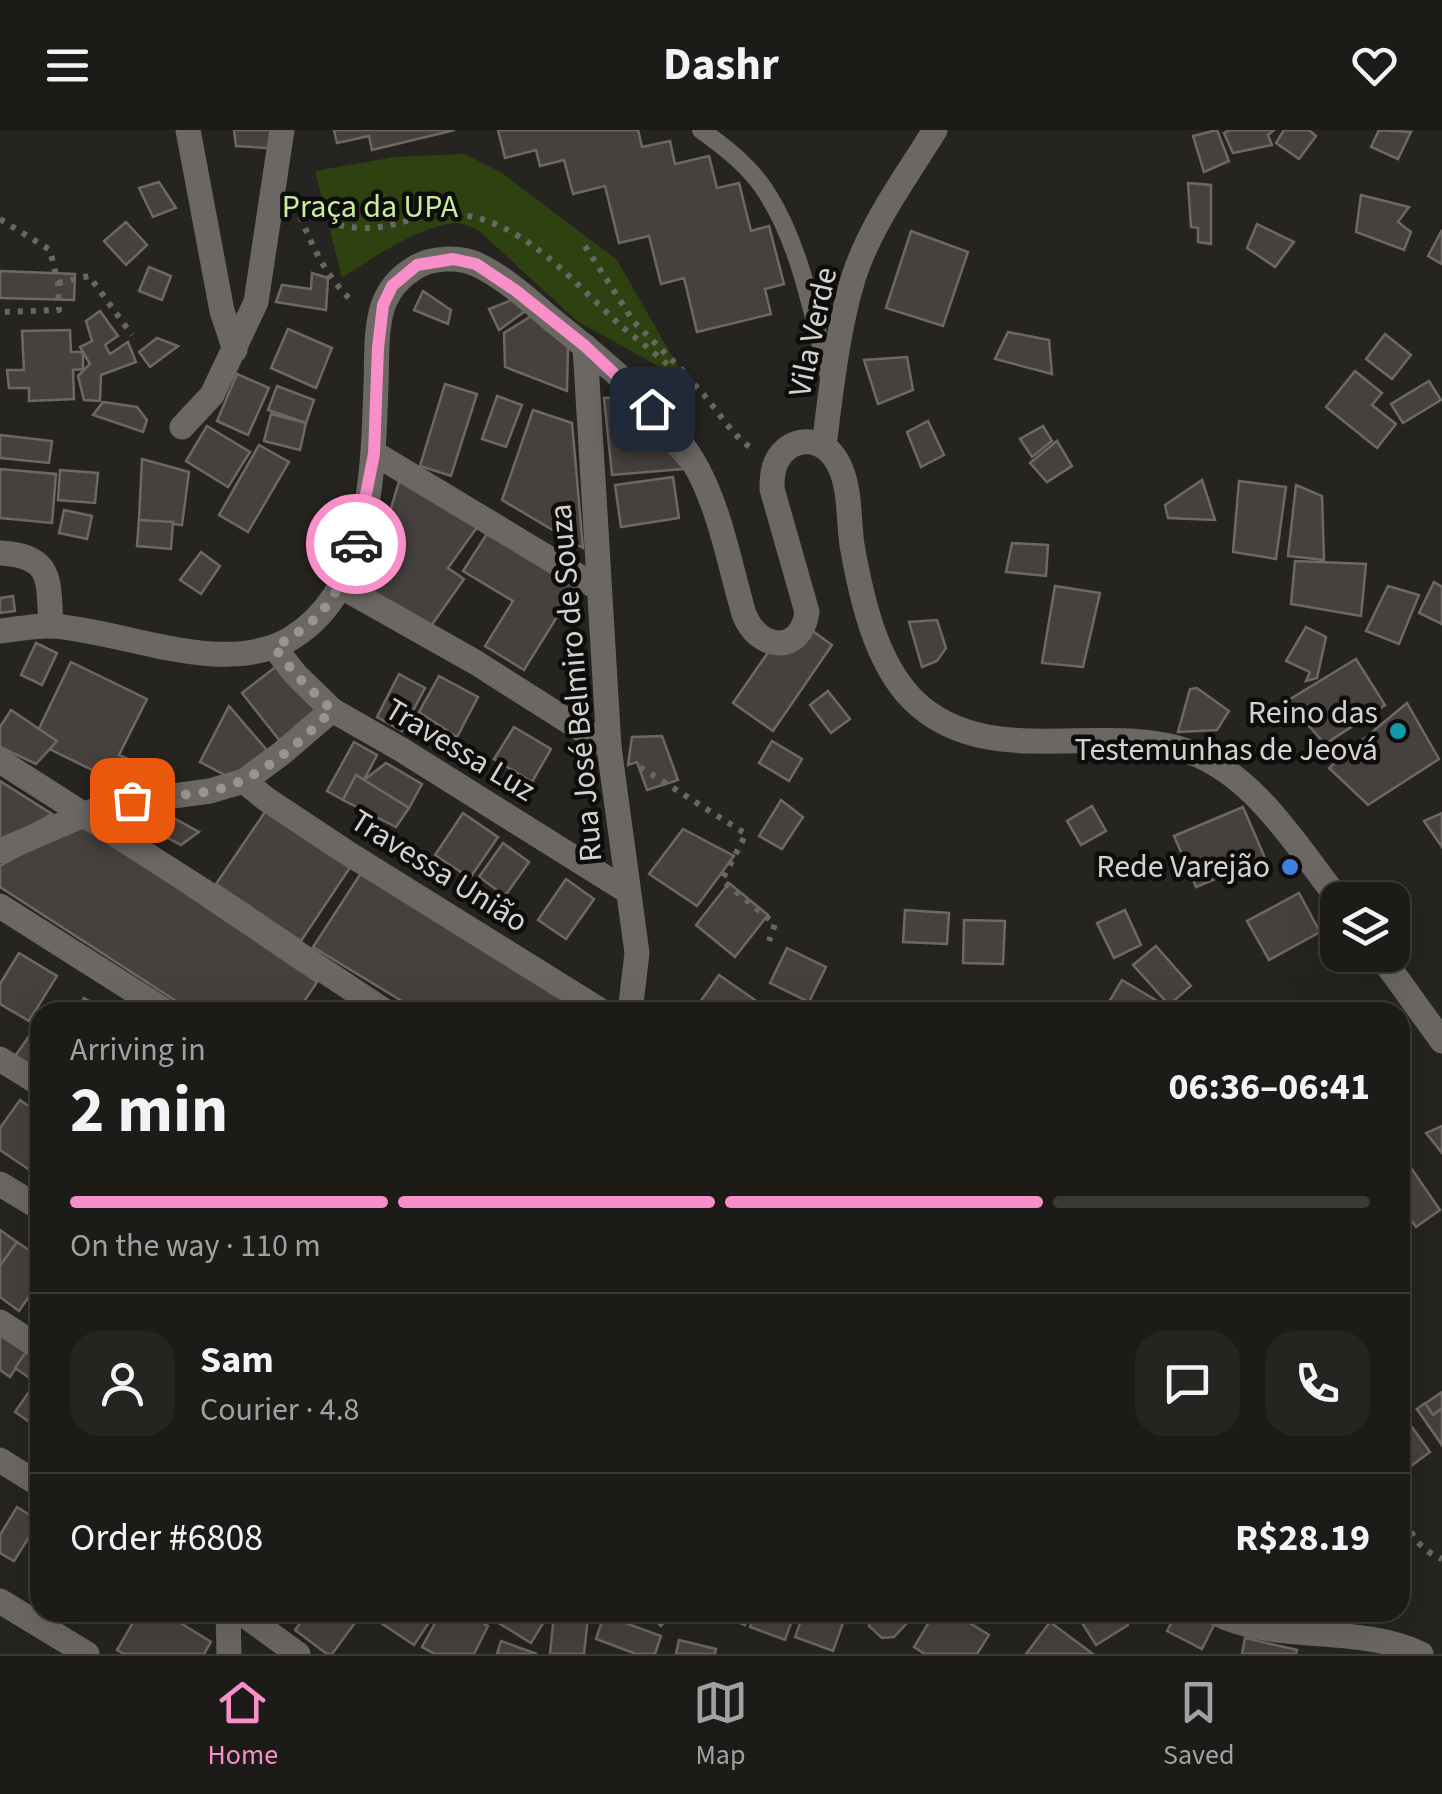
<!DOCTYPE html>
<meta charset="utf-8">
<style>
body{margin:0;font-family:"Source Sans 3",sans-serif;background:#252421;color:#f1f3f6;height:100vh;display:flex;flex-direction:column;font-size:38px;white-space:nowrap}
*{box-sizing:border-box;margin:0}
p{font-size:32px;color:#a0a1a2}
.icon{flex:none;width:55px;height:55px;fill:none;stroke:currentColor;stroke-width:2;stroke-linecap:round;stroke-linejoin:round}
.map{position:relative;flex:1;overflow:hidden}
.sheet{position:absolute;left:30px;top:872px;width:1380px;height:620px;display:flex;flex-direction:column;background:#1c1b18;border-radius:30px;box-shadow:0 10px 40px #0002,0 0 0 2px #3a3937}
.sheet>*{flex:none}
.fabs{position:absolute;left:1320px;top:752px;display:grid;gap:20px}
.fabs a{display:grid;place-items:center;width:90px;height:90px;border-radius:20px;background:#1c1b18;box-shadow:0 10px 40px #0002,0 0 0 2px #3a3937;font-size:50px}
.pin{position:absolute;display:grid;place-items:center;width:85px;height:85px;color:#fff;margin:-42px;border-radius:20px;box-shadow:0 5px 15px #0006}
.courier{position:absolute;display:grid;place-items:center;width:100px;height:100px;margin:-50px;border:8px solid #f98fc8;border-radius:50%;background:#fff;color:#222;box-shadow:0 2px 12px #0007}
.head em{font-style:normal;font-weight:700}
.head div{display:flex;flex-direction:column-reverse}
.head{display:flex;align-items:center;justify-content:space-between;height:170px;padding:0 40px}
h1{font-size:65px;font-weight:700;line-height:75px}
.bar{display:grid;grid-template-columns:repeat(4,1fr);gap:15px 10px;align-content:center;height:120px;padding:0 40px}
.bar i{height:12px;border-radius:8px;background:#3a3937}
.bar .current{background:#f98fc8}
.bar p{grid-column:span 4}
.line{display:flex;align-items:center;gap:25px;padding:0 40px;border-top:2px solid #3a3937}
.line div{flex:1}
.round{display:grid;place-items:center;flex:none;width:105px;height:105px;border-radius:30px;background:#252421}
header{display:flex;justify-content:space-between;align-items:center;height:130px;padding:0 40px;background:#1c1b18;font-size:45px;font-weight:700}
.tab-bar{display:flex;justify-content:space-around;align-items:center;height:140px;border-top:2px solid #3a3937;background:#1c1b18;font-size:28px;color:#a0a1a2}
.tab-bar a{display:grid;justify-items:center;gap:5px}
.tab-bar .current{color:#f98fc8}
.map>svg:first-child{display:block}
</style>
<header><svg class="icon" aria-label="menu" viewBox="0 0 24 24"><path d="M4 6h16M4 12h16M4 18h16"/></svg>Dashr<svg class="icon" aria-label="heart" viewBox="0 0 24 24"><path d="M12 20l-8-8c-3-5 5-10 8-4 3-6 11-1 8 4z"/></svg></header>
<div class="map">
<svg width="1442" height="1524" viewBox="0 0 1442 1524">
<rect width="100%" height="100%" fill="#262420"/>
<path fill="#2d4210" d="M 465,24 L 502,43 L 617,130 L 687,252 L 577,191 L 478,100 C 471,97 463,93 456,93 C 422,95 370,129 342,148 L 315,41 L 395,27 Z"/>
<g fill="#46413e" stroke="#6d6865" stroke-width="2.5">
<path d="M 234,0 L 281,0 L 282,19 L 236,16 Z"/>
<path d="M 334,0 L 455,0 L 372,20 L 369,6 L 337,13 Z"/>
<path d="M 498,0 L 638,0 L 642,17 L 670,11 L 675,34 L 709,26 L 717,58 L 739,53 L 751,101 L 769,96 L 784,154 L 765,159 L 771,184 L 697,202 L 684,148 L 661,154 L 649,106 L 619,113 L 605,56 L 573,64 L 564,30 L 540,36 L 536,20 L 505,28 Z"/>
<path d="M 1217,0 L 1229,31 L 1204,42 L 1193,6 Z"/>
<path d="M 1230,0 L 1274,0 L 1268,5 L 1272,15 L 1233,23 L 1224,3 Z"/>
<path d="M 1284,0 L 1309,0 L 1316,6 L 1299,29 L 1276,13 Z"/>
<path d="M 1379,0 L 1411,2 L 1398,29 L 1371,17 Z"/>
<path d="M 159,52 L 176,78 L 153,87 L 139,58 Z"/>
<path d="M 1188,53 L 1211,55 L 1211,114 L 1198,112 L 1198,98 L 1191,97 Z"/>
<path d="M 1361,65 L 1409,77 L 1398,92 L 1411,102 L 1404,120 L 1356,102 Z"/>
<path d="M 126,92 L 147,115 L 126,135 L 104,111 Z"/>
<path d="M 1257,94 L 1294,112 L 1275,137 L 1247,118 Z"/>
<path d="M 1442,100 L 1442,134 L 1428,126 Z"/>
<path d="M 911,101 L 968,122 L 943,196 L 886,178 Z"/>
<path d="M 149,137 L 171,146 L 162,170 L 139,161 Z"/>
<path d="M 0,141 L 75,144 L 74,170 L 0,168 Z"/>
<path d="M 312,143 L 328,148 L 326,180 L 276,172 L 282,155 L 311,159 Z"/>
<path d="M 423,161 L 451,180 L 448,194 L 414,180 Z"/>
<path d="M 522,166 L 528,179 L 499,200 L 489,179 Z"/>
<path d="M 100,181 L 118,206 L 105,215 L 110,224 L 128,212 L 136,232 L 101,245 L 100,271 L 84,270 L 78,246 L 90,234 L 80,217 L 92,211 L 86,191 Z"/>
<path d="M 536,183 L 568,216 L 567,261 L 505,237 L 504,203 Z"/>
<path d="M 288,199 L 332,218 L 316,258 L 271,238 Z"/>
<path d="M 70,200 L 71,222 L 83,222 L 83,239 L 73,240 L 74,269 L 29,271 L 29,258 L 9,258 L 7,240 L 24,240 L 22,201 Z"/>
<path d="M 1008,202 L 1049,210 L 1052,244 L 995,229 Z"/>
<path d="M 1385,204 L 1411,225 L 1392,249 L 1366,229 Z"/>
<path d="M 157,208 L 178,216 L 150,237 L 139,222 Z"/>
<path d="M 907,227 L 913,260 L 878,274 L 864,230 Z"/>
<path d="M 1355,241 L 1382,263 L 1372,275 L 1396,294 L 1377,318 L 1326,277 Z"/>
<path d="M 237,244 L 269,258 L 248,305 L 217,291 Z"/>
<path d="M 1429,251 L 1441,270 L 1403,293 L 1391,274 Z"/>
<path d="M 445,254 L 477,264 L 451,346 L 420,336 Z"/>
<path d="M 277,256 L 314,270 L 306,293 L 268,280 Z"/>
<path d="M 497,266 L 522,275 L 506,317 L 482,309 Z"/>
<path d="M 623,267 L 684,339 L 612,345 L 604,268 Z"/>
<path d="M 103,272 L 137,277 L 147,290 L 143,302 L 93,285 Z"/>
<path d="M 533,280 L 572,293 L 583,418 L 502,370 Z"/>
<path d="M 271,284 L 306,293 L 300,320 L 264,311 Z"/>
<path d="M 928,291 L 944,325 L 921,337 L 907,302 Z"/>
<path d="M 207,296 L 250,322 L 228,357 L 186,331 Z"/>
<path d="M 1043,296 L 1052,311 L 1032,327 L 1020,309 Z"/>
<path d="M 0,305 L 52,311 L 49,333 L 0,328 Z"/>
<path d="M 1057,311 L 1072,336 L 1047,352 L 1030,333 Z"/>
<path d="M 259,315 L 289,332 L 248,402 L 219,385 Z"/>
<path d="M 142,329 L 189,342 L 182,395 L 139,390 Z"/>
<path d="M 0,339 L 56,344 L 52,393 L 0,388 Z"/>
<path d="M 60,340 L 98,343 L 95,373 L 58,370 Z"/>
<path d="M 402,342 L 478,396 L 448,438 L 464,449 L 426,503 L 366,460 Z"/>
<path d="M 673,347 L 679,388 L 621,397 L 615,355 Z"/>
<path d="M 1202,350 L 1215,390 L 1168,388 L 1165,375 Z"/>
<path d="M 1239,351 L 1286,357 L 1276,429 L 1233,422 Z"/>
<path d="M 1296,355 L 1322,366 L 1324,430 L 1288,426 Z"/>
<path d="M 64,380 L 92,386 L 87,409 L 59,403 Z"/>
<path d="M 139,390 L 173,392 L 171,419 L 137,416 Z"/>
<path d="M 490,399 L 578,453 L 524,540 L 485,516 L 513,471 L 463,441 Z"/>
<path d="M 1012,413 L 1048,415 L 1046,446 L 1006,442 Z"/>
<path d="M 201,422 L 220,436 L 201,464 L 180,450 Z"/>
<path d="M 1295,431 L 1366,434 L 1361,486 L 1291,474 Z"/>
<path d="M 1434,452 L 1442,457 L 1442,494 L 1419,483 Z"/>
<path d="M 1055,456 L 1100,463 L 1083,537 L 1042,533 Z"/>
<path d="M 1388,456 L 1419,465 L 1399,514 L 1366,501 Z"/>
<path d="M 13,466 L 15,481 L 0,483 L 0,468 Z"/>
<path d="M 937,490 L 946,518 L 937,531 L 922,537 L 909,492 Z"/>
<path d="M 1306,497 L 1326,507 L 1317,548 L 1306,551 L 1310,542 L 1286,531 Z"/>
<path d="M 810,499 L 832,515 L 773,601 L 733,573 L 776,511 Z"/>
<path d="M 36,513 L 57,523 L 42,555 L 21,545 Z"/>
<path d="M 1356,529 L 1385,575 L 1325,614 L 1287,571 Z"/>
<path d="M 71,532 L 147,569 L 119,625 L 139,634 L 127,657 L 33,611 Z"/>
<path d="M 282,532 L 324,585 L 284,616 L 242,563 Z"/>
<path d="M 399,544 L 425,558 L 402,601 L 377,587 Z"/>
<path d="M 439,546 L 478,567 L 457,607 L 419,582 Z"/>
<path d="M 1197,558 L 1229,581 L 1217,600 L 1178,602 L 1190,559 Z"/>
<path d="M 828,561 L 850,589 L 831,603 L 810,575 Z"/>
<path d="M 1407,573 L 1439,629 L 1368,675 L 1329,638 Z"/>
<path d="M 229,576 L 272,626 L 240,653 L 200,632 Z"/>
<path d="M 11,580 L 57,611 L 36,634 L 0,617 L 0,597 Z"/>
<path d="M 514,597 L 551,619 L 532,652 L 494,629 Z"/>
<path d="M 662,606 L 678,650 L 647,660 L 637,632 L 628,635 L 632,607 Z"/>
<path d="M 772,611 L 802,629 L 789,651 L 759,633 Z"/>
<path d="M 354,612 L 377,625 L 364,650 L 356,645 L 343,670 L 327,661 Z"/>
<path d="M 386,633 L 422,654 L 409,678 L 364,650 Z"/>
<path d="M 356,645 L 409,678 L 396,697 L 343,670 Z"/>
<path d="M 0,651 L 52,684 L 0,713 Z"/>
<path d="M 781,670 L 803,687 L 782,719 L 759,706 Z"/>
<path d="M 1092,676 L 1106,701 L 1081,715 L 1067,691 Z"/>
<path d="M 1243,677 L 1265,728 L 1196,757 L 1174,706 Z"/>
<path d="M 267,679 L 351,736 L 301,811 L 216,754 Z"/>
<path d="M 161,681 L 199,702 L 181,715 L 149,698 Z"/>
<path d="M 463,683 L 498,707 L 470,748 L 435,725 Z"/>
<path d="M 1442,683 L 1442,717 L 1424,691 Z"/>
<path d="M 80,692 L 317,852 L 297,882 L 193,882 L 0,757 L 0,736 Z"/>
<path d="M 683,699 L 734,726 L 697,776 L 649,744 Z"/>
<path d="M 503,713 L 529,732 L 505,766 L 479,747 Z"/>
<path d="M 365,737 L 589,882 L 420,882 L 313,817 Z"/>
<path d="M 566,749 L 594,769 L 566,809 L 538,790 Z"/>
<path d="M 729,753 L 768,785 L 735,827 L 696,795 Z"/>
<path d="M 1299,763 L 1320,802 L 1269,830 L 1247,791 Z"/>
<path d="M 905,780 L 949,783 L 947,814 L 903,812 Z"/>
<path d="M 1125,780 L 1141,815 L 1114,828 L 1097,793 Z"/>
<path d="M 964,790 L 1005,791 L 1003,834 L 963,833 Z"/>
<path d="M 1156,816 L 1191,856 L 1169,875 L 1133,835 Z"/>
<path d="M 787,818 L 826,837 L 809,872 L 770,853 Z"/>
<path d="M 19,823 L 57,846 L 29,891 L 0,874 L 0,854 Z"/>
<path d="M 719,845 L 755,870 L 747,882 L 693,882 Z"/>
<path d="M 1122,850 L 1164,875 L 1159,882 L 1103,882 Z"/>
<path d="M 84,868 L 108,882 L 75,882 Z"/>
<path d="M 39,892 L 40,893 L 40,952 L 11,932 Z"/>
<path d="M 20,970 L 40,984 L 40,1047 L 0,1020 L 0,998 Z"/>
<path d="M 1442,996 L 1442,1023 L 1426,1003 Z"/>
<path d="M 1400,1022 L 1440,1080 L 1416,1097 L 1400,1074 Z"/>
<path d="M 0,1100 L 17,1112 L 0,1136 Z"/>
<path d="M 40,1104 L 40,1175 L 28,1168 L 19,1181 L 0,1167 L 0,1136 L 17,1112 L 29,1120 Z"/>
<path d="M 0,1193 L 37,1206 L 10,1247 L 0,1240 Z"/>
<path d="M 37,1206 L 40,1208 L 40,1255 L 15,1238 Z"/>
<path d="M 31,1259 L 40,1265 L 40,1279 L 31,1293 L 15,1282 Z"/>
<path d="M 1442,1262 L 1442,1315 L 1417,1279 Z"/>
<path d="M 1425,1273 L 1433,1285 L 1442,1278 L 1442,1315 L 1417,1279 Z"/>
<path d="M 1404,1286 L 1430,1322 L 1400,1344 L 1400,1289 Z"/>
<path d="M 17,1377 L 39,1391 L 14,1431 L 0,1423 L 0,1405 Z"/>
<path d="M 139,1482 L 163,1482 L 211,1512 L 204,1524 L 124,1524 L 117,1520 Z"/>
<path d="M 308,1482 L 363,1482 L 332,1524 L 327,1524 L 295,1500 Z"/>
<path d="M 374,1482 L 436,1482 L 414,1515 L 372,1487 Z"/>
<path d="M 441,1482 L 463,1482 L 488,1496 L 474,1524 L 435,1524 L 422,1517 Z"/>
<path d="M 503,1482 L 550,1482 L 531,1513 L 497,1492 Z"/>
<path d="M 645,1482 L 672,1482 L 661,1496 Z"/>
<path d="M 713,1482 L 749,1482 L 745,1495 Z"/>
<path d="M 756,1482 L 795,1482 L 785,1510 L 750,1497 Z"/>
<path d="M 804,1482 L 816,1482 L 843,1493 L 833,1521 L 795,1507 Z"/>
<path d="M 904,1482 L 906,1494 L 894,1507 L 882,1508 L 869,1496 L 870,1482 Z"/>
<path d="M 935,1482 L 952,1482 L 989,1505 L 977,1524 L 925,1524 L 914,1517 Z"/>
<path d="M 1075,1482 L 1120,1482 L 1128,1495 L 1096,1515 Z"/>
<path d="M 1177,1482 L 1195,1482 L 1215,1493 L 1202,1519 L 1167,1501 Z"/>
<path d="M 554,1484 L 588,1487 L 584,1524 L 550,1524 Z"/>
<path d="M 604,1485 L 661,1506 L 655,1524 L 636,1524 L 596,1509 Z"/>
<path d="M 1050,1492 L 1093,1524 L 1026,1524 Z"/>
<path d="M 1245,1508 L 1297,1520 L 1296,1524 L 1242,1524 Z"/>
<path d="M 679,1510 L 716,1519 L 715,1524 L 676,1524 Z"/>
<path d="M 501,1511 L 537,1524 L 497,1524 Z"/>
</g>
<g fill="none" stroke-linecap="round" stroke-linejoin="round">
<g stroke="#686764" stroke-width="6" stroke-dasharray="5 8" stroke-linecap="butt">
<path d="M 300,86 C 314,120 326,146 353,172"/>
<path d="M 0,89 L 50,120 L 58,153 L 59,180 L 0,182"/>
<path d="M 339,95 C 390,107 414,79 461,85 C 525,92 574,153 619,194 C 636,209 656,223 672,239 C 707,255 720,296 751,318"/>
<path d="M 585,116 L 634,192 L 686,244"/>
<path d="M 58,153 L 89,146 L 132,205"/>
<path d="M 640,637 L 746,704 L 722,750 L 775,794 L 769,811"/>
<path d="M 1400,1353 L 1406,1359 C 1403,1392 1411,1416 1442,1429"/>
</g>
<path stroke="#6b6864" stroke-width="18" d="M 701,0 C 726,18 752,38 768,65 C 802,119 813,189 830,250"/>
<g stroke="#6b6864" stroke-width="25">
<path d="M 0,1330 L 40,1355"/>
<path d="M 0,1471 L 87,1524"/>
<path d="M 240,1482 L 298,1524"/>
</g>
<g stroke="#6b6864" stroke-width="25">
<path d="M 188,0 L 222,181 L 235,220"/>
<path d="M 585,216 L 609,617 L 637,823 L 630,882"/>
<path d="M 182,297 L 212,265 L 256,172 L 282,0"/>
<path d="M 824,316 C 831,261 837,203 853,149 C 870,95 906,47 935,0"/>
<path d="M 374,323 L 598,458"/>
<path d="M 0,423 C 54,426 48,450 51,496"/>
<path d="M 342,457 L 475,532 L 609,617"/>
<path d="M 274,517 L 296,545 L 332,580 L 402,620 L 627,761"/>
<path d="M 0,631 L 213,767 L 386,882"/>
<path d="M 244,651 L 266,669 L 346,722 L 603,882"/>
<path d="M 0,721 L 107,675 L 210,661 L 244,651 L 282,623 L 332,580"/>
<path d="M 0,776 L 167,882"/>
<path d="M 0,929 L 40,954"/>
<path d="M 0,1054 L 40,1078"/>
<path d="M 0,1192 L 40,1218"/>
<path d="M 228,1482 L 229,1524"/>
<path d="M 1213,1482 C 1277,1515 1355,1493 1421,1524"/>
</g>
<g stroke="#6b6864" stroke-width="25">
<path d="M 0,501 C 17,499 36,495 53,496 C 125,501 222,548 290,509 C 372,461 373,339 376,255 C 377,229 375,197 384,173 C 390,158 400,147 413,139 C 430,127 460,126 478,135 C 505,148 529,170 551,189 C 604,232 665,279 698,340 C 721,384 730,436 744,484 C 758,521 801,525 807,482 L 772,359 C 772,345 773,334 782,323 C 800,304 826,310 838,333 C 851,357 848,388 852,415 C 861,466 875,531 912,569 C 986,643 1101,590 1190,622 C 1255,645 1298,718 1339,770"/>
<path d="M 1380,825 L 1442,911"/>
</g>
</g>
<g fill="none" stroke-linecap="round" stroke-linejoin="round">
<path stroke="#969592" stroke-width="10" stroke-dasharray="0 18" d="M 132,670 C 158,666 185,666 210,661 C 256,653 300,613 332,580 L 296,545 L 274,517 C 322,492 340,464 356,414"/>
<path stroke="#f98fc8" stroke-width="12" d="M 356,414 L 374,324 L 378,218 L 383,175 L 392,156 L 417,135 L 453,129 L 476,134 L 515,160 L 585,216 L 652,279"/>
</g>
<circle fill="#0f9aa8" stroke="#0e0d0b" stroke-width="4" cx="1398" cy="601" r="10"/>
<circle fill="#3f7fe0" stroke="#0e0d0b" stroke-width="4" cx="1290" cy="737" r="10"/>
<g text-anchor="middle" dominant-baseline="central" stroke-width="9" stroke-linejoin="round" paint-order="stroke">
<g font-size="32" fill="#c7ee9e" stroke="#0e0d0b">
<text x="370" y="77">Praça da UPA</text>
</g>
<g font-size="32" fill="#d3d2d0" stroke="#0e0d0b">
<text transform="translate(813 202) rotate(-78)">Vila Verde</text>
<text transform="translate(576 553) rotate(-95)">Rua José Belmiro de Souza</text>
<text transform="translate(460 620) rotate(31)">Travessa Luz</text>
<text transform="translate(439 741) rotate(32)">Travessa União</text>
</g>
<g font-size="32" fill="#d3d2d0" stroke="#0e0d0b" text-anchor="end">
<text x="1378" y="583">Reino das<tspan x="1378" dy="37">Testemunhas de Jeová</tspan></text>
<text x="1270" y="737">Rede Varejão</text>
</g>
</g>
</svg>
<div class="fabs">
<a><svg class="icon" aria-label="layers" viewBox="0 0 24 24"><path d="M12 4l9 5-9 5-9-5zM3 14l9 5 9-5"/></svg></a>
</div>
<div class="pin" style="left:132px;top:670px;background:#ea580c"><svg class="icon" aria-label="bag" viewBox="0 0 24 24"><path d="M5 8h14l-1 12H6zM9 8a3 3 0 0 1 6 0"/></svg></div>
<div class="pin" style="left:652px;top:279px;background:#1f2937"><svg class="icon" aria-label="home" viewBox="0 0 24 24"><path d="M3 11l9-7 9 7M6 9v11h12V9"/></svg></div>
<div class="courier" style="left:356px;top:414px"><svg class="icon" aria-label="car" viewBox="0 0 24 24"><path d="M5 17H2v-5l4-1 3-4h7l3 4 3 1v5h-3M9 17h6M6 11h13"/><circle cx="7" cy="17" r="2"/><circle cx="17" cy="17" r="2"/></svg></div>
<section class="sheet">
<div class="head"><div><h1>2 min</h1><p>Arriving in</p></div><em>06:36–06:41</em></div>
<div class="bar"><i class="current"></i><i class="current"></i><i class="current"></i><i></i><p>On the way · 110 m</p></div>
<div class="line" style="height:180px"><a class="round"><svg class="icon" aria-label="person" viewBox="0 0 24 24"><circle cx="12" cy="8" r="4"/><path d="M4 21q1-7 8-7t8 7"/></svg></a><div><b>Sam</b><p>Courier · 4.8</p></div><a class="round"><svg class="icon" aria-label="chat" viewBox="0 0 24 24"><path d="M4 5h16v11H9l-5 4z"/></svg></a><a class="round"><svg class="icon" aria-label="phone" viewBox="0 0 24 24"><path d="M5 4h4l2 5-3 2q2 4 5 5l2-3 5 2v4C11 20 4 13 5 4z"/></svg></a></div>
<div class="line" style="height:130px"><div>Order #6808</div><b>R$28.19</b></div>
</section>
</div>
<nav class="tab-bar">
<a class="current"><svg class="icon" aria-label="home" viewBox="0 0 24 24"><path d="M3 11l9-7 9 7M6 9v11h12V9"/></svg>Home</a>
<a><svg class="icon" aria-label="map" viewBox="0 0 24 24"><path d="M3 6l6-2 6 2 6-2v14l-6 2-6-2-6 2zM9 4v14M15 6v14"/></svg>Map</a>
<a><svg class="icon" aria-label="saved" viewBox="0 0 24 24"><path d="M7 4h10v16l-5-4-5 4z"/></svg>Saved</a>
</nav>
